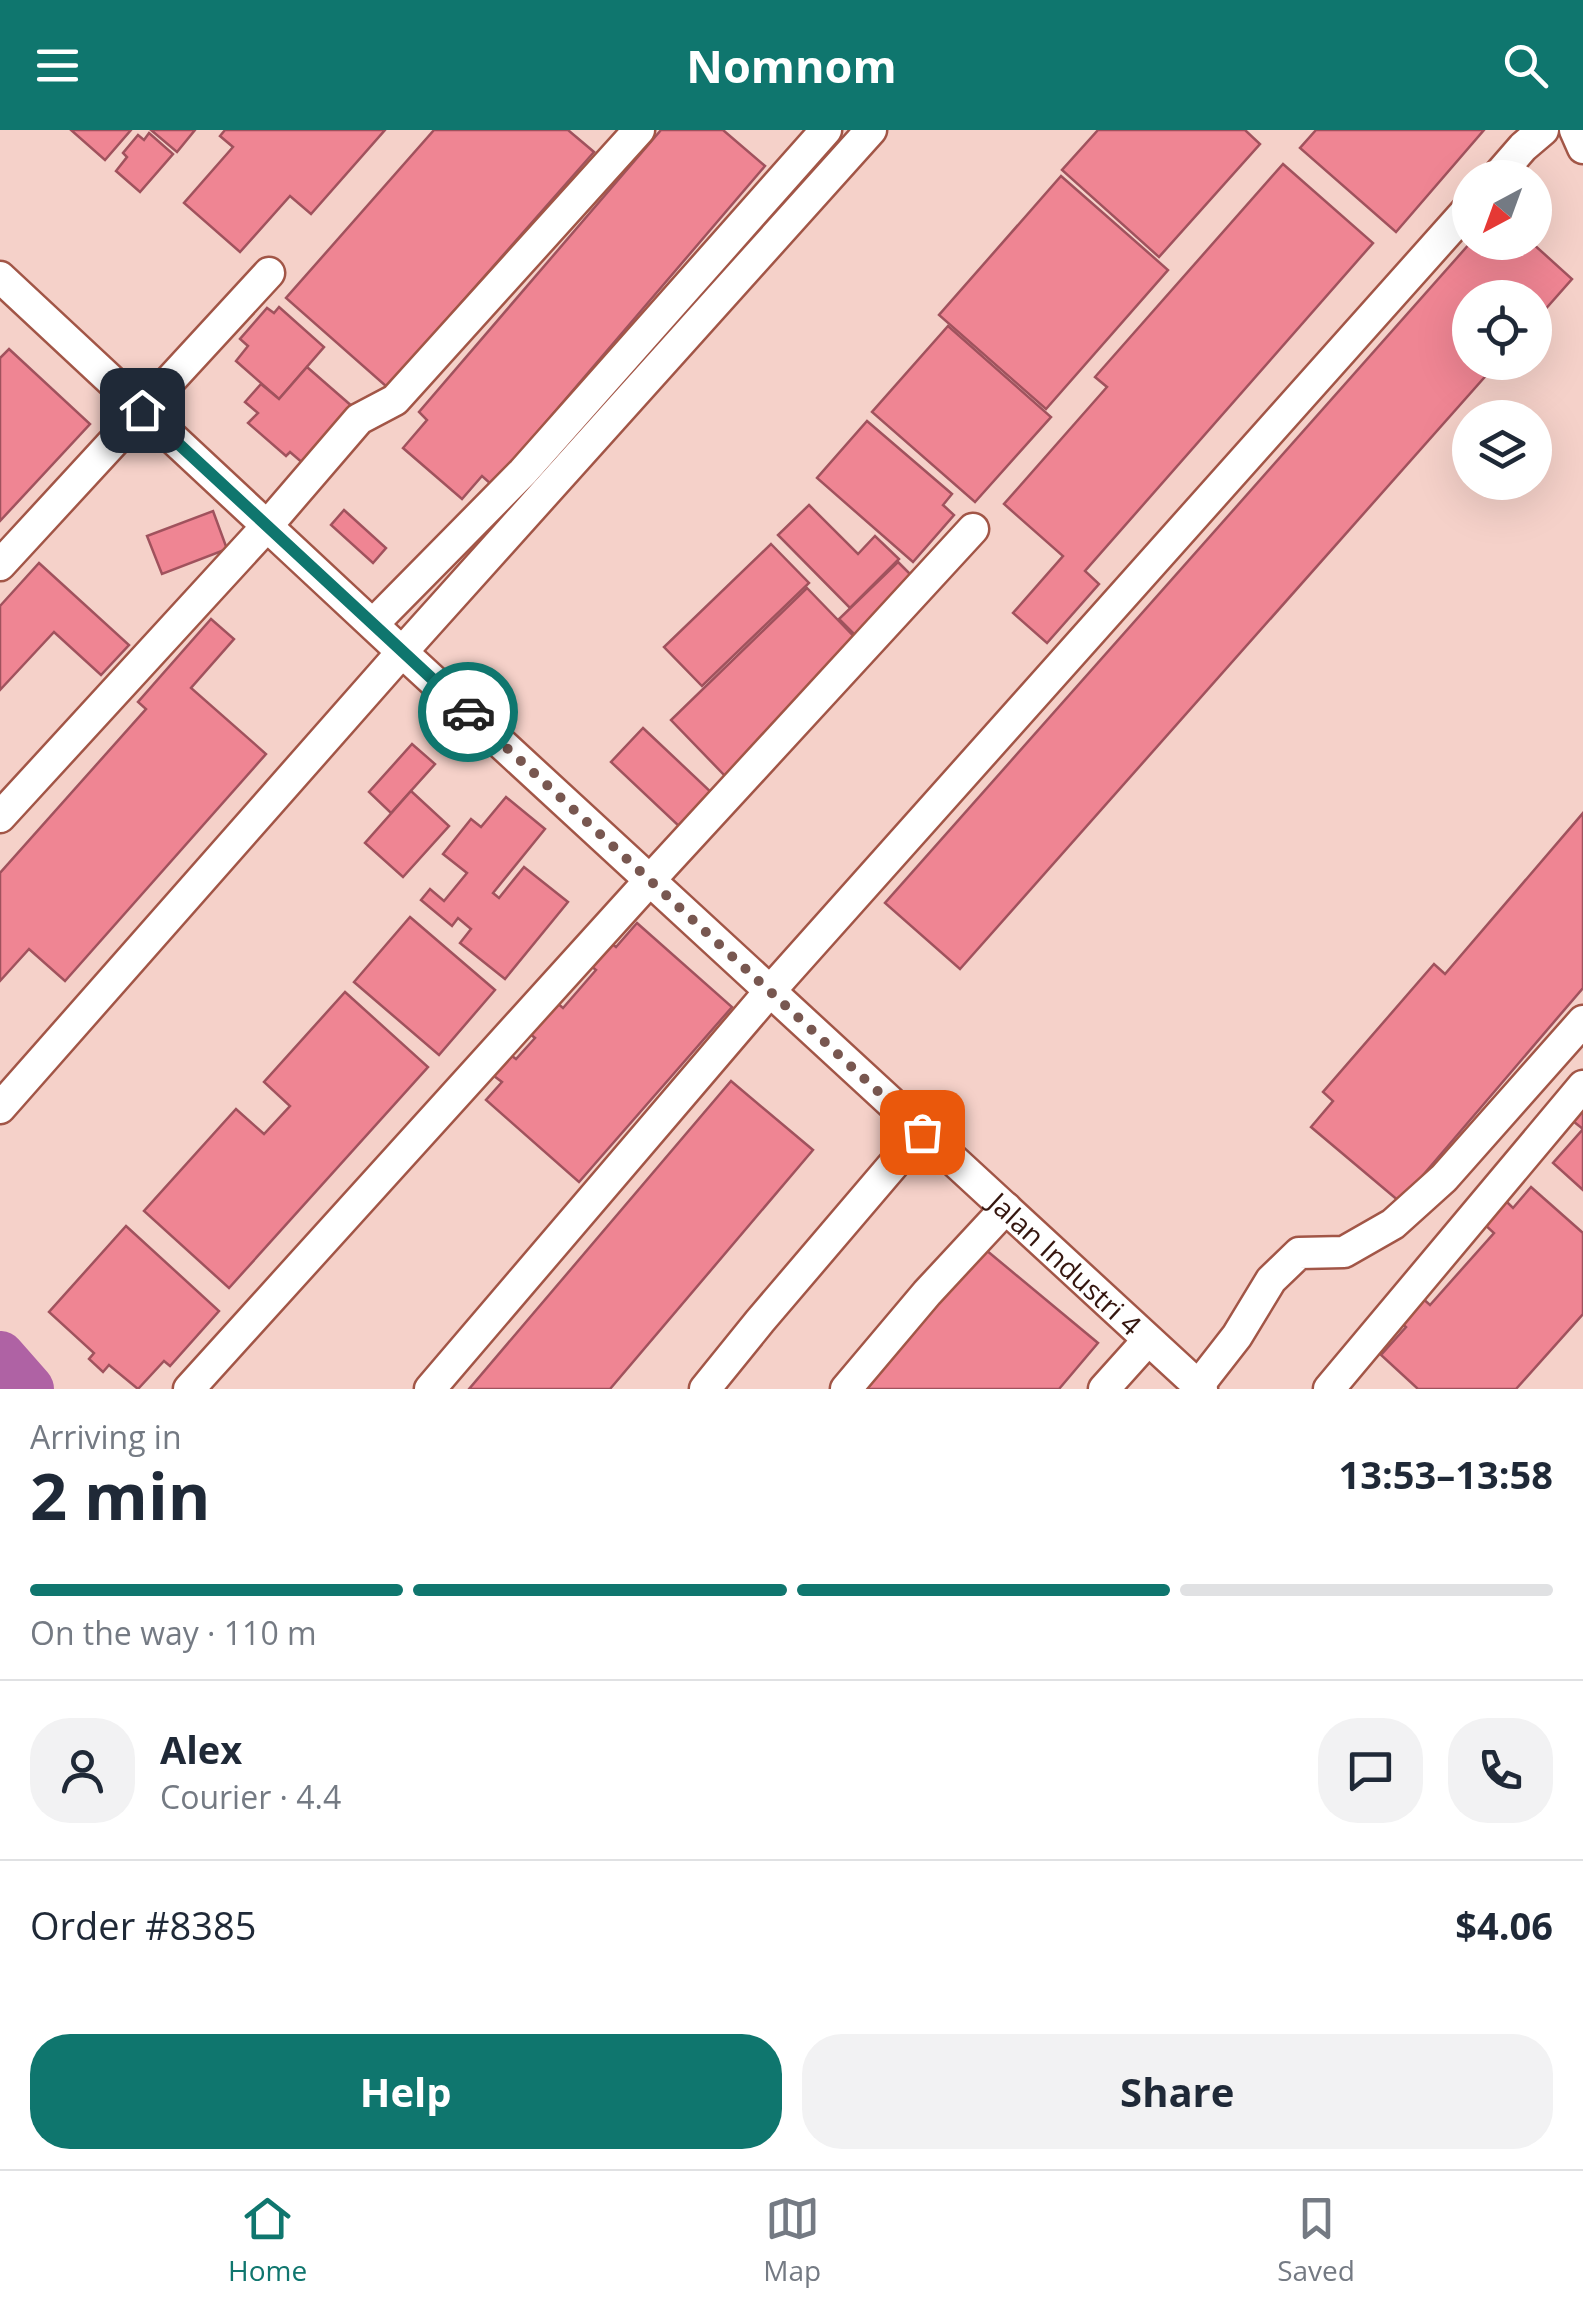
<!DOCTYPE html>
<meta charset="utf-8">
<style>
body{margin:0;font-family:"Open Sans",sans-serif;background:#f2f2f3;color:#1f2937;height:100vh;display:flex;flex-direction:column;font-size:38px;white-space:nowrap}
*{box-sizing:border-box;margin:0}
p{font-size:32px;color:#747a83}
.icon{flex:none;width:55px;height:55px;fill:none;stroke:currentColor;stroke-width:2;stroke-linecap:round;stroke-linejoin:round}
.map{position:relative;height:1259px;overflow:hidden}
.side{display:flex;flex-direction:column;background:#fff;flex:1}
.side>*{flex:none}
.needle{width:65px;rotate:221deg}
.fabs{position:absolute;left:1452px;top:30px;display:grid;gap:20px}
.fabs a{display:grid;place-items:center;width:100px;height:100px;border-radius:50%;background:#fff;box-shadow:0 10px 40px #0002;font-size:50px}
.pin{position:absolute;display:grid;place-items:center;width:85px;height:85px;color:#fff;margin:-42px;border-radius:20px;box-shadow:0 5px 15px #0006}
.courier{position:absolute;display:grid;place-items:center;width:100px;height:100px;margin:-50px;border:8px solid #0f766e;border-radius:50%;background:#fff;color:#222;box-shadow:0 2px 12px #0007}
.summary em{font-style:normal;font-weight:700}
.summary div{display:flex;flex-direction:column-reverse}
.summary{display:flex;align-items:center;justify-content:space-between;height:170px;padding:0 30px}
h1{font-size:65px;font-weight:700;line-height:75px}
.bar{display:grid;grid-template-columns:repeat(4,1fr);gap:15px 10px;align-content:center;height:120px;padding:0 30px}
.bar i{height:12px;border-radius:8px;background:#e0e1e3}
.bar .selected{background:#0f766e}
.bar p{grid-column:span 4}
.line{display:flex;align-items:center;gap:25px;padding:0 30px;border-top:2px solid #e0e1e3}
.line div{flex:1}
.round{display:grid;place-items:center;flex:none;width:105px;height:105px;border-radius:40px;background:#f2f2f3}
.cta{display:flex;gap:20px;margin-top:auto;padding:20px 30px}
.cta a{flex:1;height:115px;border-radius:40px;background:#0f766e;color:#fff;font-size:40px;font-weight:700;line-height:115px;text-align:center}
.cta a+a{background:#f2f2f3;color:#1f2937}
header{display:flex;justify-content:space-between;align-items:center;height:130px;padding:0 30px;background:#0f766e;color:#fff;font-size:45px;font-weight:700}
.tabs{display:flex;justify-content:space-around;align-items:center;height:140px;border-top:2px solid #e0e1e3;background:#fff;font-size:28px;color:#747a83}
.tabs a{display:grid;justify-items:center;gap:5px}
.tabs .selected{color:#0f766e}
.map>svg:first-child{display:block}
</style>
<header><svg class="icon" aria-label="menu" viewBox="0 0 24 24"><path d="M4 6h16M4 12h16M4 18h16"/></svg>Nomnom<svg class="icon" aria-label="search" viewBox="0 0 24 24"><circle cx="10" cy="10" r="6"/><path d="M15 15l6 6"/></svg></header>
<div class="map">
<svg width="1583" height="1259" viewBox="0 0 1583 1259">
<rect width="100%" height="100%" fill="#f5d1c9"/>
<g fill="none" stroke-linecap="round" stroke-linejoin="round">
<path stroke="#af62a4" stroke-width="50" d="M 0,1226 L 29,1259"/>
</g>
<g fill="#ef8593" stroke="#a0525d" stroke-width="2.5">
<path d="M 71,0 L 131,0 L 105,30 Z"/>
<path d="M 151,0 L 195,0 L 177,22 Z"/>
<path d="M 225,0 L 385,0 L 311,84 L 290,66 L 240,122 L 184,73 L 233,17 L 220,6 Z"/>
<path d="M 434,0 L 568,0 L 594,22 L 387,257 L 286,168 Z"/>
<path d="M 661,0 L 723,0 L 765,36 L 492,355 L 482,346 L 462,369 L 403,318 L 427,290 L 419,282 Z"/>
<path d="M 1098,0 L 1245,0 L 1260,14 L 1159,127 L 1062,40 Z"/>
<path d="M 1316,0 L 1484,0 L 1396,102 L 1300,18 Z"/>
<path d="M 149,3 L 173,24 L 140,62 L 116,41 L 127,27 L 123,23 L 138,5 L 144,10 Z"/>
<path d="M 1283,34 L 1373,113 L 1085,441 L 1099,454 L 1047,513 L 1013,483 L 1063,426 L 1004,374 L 1107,257 L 1095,247 Z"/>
<path d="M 1061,46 L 1168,140 L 1046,279 L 939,185 Z"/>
<path d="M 1471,112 L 1531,112 L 1572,149 L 1535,191 L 1535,168 L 1470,168 L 1470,232 L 1498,232 L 960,839 L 885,773 Z"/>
<path d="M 279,177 L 324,217 L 279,269 L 236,231 L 248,216 L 240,209 L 267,178 L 274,183 Z"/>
<path d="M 948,196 L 1051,287 L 975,372 L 872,282 Z"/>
<path d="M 9,219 L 90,294 L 0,391 L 0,228 Z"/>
<path d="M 307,237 L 354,278 L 305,335 L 290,322 L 286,326 L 248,293 L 258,283 L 245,272 L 261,254 L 279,269 Z"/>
<path d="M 867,291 L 952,364 L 943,375 L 954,385 L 913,432 L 817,348 Z"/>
<path d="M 809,375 L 858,424 L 875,406 L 899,429 L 850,478 L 778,405 Z"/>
<path d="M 344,380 L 386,418 L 373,433 L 331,395 Z"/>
<path d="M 213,381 L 227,419 L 162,444 L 147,406 Z"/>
<path d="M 771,414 L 809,453 L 702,556 L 664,517 Z"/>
<path d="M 898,432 L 920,454 L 862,512 L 839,489 Z"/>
<path d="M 39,433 L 129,515 L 101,545 L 54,502 L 0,560 L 0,476 Z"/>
<path d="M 807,458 L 863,516 L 727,648 L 671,590 Z"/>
<path d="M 211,489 L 234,509 L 191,558 L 266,624 L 65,851 L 29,819 L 0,851 L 0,743 L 146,579 L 138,572 Z"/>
<path d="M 643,598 L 713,664 L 681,698 L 611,632 Z"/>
<path d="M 412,614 L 435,634 L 391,683 L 369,662 Z"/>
<path d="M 411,661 L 449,696 L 403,747 L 365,713 Z"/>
<path d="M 506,667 L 545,699 L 493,763 L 499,768 L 524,737 L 568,772 L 505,849 L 460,813 L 471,799 L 458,788 L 452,796 L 421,770 L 430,759 L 444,771 L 467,743 L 443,724 L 471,689 L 481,697 Z"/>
<path d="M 1583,683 L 1583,858 L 1400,1072 L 1311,997 L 1333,971 L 1323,962 L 1434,834 L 1445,844 Z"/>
<path d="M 410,787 L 495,860 L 439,925 L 354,852 Z"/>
<path d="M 637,793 L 732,877 L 579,1052 L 486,970 L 502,952 L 494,946 L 512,926 L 516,929 L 535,908 L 529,903 L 556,872 L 563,878 L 596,840 L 591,836 L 611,813 L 616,817 Z"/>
<path d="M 345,862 L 428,937 L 229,1158 L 144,1081 L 236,979 L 264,1004 L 290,976 L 264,952 Z"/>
<path d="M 731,951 L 813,1020 L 610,1259 L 469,1259 Z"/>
<path d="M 1583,979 L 1583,1060 L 1553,1033 L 1583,999 L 1573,991 Z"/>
<path d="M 1531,1057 L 1583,1103 L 1583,1184 L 1516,1259 L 1418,1259 L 1381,1225 L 1406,1197 L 1398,1190 L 1420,1166 L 1430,1175 L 1494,1103 L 1484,1094 L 1505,1070 L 1513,1078 Z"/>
<path d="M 126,1096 L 219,1181 L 170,1236 L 164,1231 L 138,1259 L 109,1235 L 103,1242 L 89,1229 L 94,1223 L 49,1182 Z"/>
<path d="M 980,1115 L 1098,1213 L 1059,1259 L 860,1259 Z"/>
</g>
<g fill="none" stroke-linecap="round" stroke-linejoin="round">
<defs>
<g id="minor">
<path d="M 1575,0 L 1583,18"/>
<path d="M 1496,48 L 1523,17 L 1543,0"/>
<path id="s1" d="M 0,147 L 402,522 L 1202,1259"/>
<path d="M 0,435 L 269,143"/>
<path d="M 373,494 L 523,342 L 826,0"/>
<path d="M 0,687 L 267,396 L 359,289 L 395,270 L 639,0"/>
<path d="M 0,978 L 402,522 L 871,0"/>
<path d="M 1198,1256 L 1237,1206 L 1271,1150 L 1299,1123 L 1344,1122 L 1393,1094 L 1444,1048 L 1583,891"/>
<path d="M 189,1259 L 650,750 L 973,399"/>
<path d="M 430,1259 L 770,861 L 1470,77"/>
<path d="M 705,1259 L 760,1191 L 922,1001"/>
<path d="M 846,1259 L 927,1163 L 1006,1078"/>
<path d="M 1104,1259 L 1148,1210"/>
<path d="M 1329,1259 L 1583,956"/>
</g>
</defs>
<use href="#minor" stroke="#a25647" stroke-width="35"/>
<use href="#minor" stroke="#fff" stroke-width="30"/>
</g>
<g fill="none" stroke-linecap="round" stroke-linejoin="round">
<path stroke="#785750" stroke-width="10" stroke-dasharray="0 18" d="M 468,582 L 922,1002"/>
<path stroke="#0f766e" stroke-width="12" d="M 142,280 L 468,582"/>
</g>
<g text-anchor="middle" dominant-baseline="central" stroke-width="10" stroke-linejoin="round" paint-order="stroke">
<g font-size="28" fill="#35160f" stroke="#fbfbfb">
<text stroke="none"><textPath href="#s1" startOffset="1452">Jalan Industri 4</textPath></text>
</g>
</g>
</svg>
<div class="fabs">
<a><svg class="needle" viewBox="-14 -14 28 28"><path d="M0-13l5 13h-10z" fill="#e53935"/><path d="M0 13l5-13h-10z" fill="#747a83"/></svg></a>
<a><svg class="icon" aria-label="locate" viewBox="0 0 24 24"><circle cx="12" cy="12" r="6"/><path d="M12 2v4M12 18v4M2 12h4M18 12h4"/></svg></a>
<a><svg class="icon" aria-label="layers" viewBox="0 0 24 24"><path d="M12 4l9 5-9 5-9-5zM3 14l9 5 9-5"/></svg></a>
</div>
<div class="pin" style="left:922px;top:1002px;background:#ea580c"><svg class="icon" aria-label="bag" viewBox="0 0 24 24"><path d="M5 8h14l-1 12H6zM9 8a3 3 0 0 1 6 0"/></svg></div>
<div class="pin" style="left:142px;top:280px;background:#1f2937"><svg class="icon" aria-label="home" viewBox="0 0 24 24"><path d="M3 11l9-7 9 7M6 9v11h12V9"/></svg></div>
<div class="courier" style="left:468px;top:582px"><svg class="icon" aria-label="car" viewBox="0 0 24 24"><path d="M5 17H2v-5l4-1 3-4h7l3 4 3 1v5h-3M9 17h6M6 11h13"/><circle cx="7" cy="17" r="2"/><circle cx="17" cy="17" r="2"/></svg></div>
</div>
<section class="side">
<div class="summary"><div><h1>2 min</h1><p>Arriving in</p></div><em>13:53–13:58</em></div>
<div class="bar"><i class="selected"></i><i class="selected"></i><i class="selected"></i><i></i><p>On the way · 110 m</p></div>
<div class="line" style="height:180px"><a class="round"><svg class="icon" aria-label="person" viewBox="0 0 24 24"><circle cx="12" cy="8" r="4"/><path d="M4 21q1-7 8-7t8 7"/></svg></a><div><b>Alex</b><p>Courier · 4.4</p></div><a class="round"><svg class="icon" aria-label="chat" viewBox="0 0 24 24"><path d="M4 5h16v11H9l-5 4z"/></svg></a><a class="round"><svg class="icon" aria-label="phone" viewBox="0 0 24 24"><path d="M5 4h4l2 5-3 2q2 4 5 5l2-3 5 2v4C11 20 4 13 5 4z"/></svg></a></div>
<div class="line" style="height:130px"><div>Order #8385</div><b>$4.06</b></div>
<div class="cta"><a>Help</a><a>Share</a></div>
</section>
<nav class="tabs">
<a class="selected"><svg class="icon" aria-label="home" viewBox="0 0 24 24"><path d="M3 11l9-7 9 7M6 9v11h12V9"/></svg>Home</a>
<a><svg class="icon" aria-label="map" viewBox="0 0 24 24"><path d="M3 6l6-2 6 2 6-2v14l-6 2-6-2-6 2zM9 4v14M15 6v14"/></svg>Map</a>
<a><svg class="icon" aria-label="saved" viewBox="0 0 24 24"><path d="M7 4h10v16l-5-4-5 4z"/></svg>Saved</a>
</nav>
